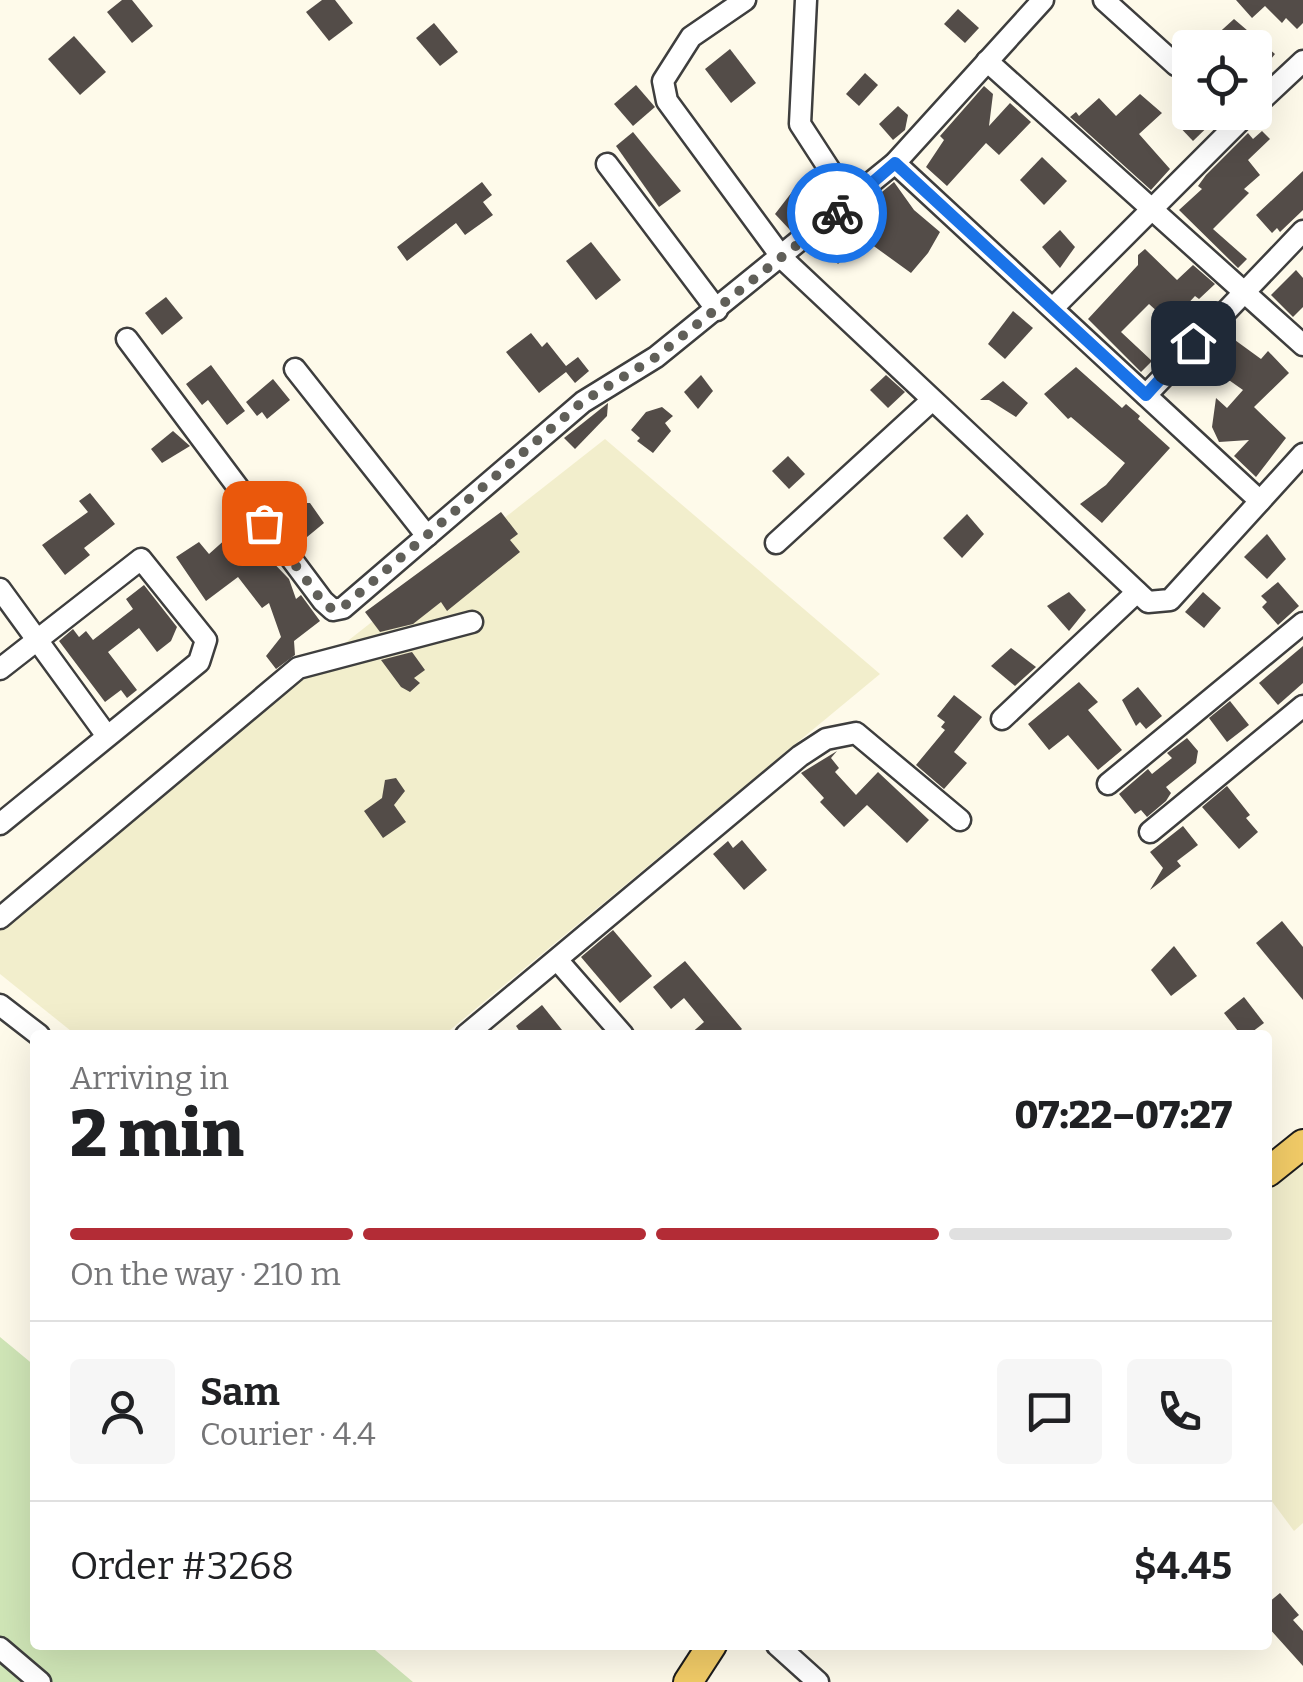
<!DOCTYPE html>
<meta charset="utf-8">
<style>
body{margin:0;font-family:Bitter,serif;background:#f6f6f6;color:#202124;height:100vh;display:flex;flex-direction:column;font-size:38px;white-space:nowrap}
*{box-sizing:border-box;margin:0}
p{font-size:32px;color:#757577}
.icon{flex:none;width:55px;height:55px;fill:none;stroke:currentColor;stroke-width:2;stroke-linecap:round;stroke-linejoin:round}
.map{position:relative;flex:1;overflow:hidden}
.panel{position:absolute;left:30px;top:1030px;width:1242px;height:620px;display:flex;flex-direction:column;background:#fff;border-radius:10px;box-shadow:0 10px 40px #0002}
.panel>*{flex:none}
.buttons{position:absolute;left:1172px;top:30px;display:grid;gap:20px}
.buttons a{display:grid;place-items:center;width:100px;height:100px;border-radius:10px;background:#fff;box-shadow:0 10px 40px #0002;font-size:50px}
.pin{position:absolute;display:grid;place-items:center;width:85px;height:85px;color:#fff;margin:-42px;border-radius:20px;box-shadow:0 5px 15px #0006}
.courier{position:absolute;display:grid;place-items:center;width:100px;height:100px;margin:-50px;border:8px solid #1a73e8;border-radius:50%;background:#fff;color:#222;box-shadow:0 2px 12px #0007}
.overview em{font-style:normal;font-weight:800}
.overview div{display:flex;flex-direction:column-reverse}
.overview{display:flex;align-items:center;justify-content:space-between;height:170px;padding:0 40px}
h1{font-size:65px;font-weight:800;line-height:75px}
.bar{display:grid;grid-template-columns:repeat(4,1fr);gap:15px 10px;align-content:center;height:120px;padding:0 40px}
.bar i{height:12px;border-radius:8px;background:#e0e0e0}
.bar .current{background:#b32c36}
.bar p{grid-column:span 4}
.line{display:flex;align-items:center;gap:25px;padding:0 40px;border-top:2px solid #e0e0e0}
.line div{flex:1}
.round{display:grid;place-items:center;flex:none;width:105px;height:105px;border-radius:10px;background:#f6f6f6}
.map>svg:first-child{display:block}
</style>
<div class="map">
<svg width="1303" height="1682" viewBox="0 0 1303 1682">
<rect width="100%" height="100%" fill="#fefaea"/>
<g fill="#f2eecc">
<path d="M 605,439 L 880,674 L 444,1035 L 76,1035 L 0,974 L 0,914 Z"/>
<path d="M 1303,1156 L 1303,1523 L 1294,1531 L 1268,1496 L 1268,1184 Z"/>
</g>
<path fill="#d0e6b7" d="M 0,1337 L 35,1366 L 35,1645 L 369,1645 L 413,1682 L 0,1682 Z"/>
<g fill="#534c48">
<path d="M 122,0 L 132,0 L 153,26 L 132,43 L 107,12 Z"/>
<path d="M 322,0 L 335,0 L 353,23 L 329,41 L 306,12 Z"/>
<path d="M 1236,0 L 1303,0 L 1303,23 L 1297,29 L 1286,18 L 1282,23 L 1265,6 L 1252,18 Z"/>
<path d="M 958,9 L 979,28 L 965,43 L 944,24 Z"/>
<path d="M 1234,19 L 1275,54 L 1263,69 L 1255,62 L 1255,48 L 1202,48 Z"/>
<path d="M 434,23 L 458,52 L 440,66 L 416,38 Z"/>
<path d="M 74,36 L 106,72 L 80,95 L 48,59 Z"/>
<path d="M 730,49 L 756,83 L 731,103 L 705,69 Z"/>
<path d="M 865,73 L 878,85 L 859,106 L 846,94 Z"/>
<path d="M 636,85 L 655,107 L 633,126 L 614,104 Z"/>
<path d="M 984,86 L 993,94 L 989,126 L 1010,103 L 1031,122 L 999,155 L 986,143 L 947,186 L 926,167 L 944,140 L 940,136 Z"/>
<path d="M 1140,94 L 1162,113 L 1139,134 L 1170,169 L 1151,190 L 1070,117 L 1076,112 L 1079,116 L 1099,98 L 1116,116 Z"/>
<path d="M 898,106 L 908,115 L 905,130 L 893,140 L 879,124 Z"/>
<path d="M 1183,112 L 1223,112 L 1193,141 L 1174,121 Z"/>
<path d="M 1262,131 L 1270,139 L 1248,160 L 1260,175 L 1244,189 L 1249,193 L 1213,229 L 1247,259 L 1238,268 L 1179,210 L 1202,189 L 1198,186 L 1206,175 L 1248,133 L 1253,139 Z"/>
<path d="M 633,132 L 681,191 L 659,207 L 616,146 Z"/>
<path d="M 1042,157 L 1067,181 L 1044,205 L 1020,180 Z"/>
<path d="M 1303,171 L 1303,210 L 1280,232 L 1277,228 L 1272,233 L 1256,215 Z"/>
<path d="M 482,182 L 492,195 L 483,202 L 493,215 L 465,235 L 456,223 L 407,261 L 397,247 Z"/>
<path d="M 894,182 L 914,210 L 940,232 L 928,253 L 911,273 L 864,239 L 838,264 L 819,244 Z"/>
<path d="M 792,192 L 804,206 L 800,210 L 806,216 L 790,230 L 775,214 Z"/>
<path d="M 1060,230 L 1075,247 L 1060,268 L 1042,247 Z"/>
<path d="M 591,242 L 621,280 L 596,300 L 566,261 Z"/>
<path d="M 1145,249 L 1177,280 L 1193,265 L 1215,284 L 1199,299 L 1195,296 L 1170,323 L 1149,304 L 1121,332 L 1152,361 L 1141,372 L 1088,319 L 1138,265 L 1138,255 Z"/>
<path d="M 1296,270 L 1303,278 L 1303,307 L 1293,317 L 1271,295 Z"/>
<path d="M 166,297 L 183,318 L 162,335 L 145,313 Z"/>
<path d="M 1013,311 L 1033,328 L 1005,359 L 988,344 Z"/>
<path d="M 531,333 L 542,347 L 547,342 L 566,366 L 578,357 L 589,371 L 575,383 L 566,372 L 539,393 L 506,352 Z"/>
<path d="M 1228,335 L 1261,359 L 1268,351 L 1289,373 L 1254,407 L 1286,438 L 1256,477 L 1234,456 L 1249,440 L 1219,442 L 1212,427 L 1216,398 L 1227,408 L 1243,390 L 1199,359 Z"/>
<path d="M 211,365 L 245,411 L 227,425 L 208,400 L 202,405 L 186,384 Z"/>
<path d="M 1076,367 L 1122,408 L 1126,404 L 1140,416 L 1138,419 L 1170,448 L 1102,523 L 1080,504 L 1106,485 L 1125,463 L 1071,417 L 1068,419 L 1044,394 Z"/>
<path d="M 701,375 L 713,391 L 698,409 L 684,392 Z"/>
<path d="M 886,375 L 905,392 L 888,408 L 870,390 Z"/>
<path d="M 273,379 L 290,400 L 267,419 L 262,412 L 257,416 L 246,402 Z"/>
<path d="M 1003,381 L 1028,403 L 1016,417 L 989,400 L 980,400 Z"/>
<path d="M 608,403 L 607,416 L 575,449 L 564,438 Z"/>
<path d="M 662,407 L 673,416 L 665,423 L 671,431 L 653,453 L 637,441 L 640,438 L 631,430 L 646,412 Z"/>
<path d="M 173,431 L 190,446 L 162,463 L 151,449 Z"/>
<path d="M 788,456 L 805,474 L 789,489 L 772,471 Z"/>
<path d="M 90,493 L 115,524 L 84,548 L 90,555 L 65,575 L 42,545 L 88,512 L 79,501 Z"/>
<path d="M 286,503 L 310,503 L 324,523 L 301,542 L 285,524 L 291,518 Z"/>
<path d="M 501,512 L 518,534 L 510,540 L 520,552 L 447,611 L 441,602 L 413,624 L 380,632 L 365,612 Z"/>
<path d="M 967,514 L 984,534 L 962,558 L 943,538 Z"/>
<path d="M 246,521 L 261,550 L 289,579 L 296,599 L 301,595 L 320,621 L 294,641 L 295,655 L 276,669 L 266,656 L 281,637 L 269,603 L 262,608 L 238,577 L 206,601 L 176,557 L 199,542 L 209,554 Z"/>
<path d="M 1267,534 L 1286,559 L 1267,579 L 1244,557 Z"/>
<path d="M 1278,582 L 1299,606 L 1278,625 L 1262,607 L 1267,602 L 1261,596 Z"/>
<path d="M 144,585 L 177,627 L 171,641 L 157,652 L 139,628 L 108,652 L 137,690 L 127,698 L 121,690 L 105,702 L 59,641 L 73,629 L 79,637 L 86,631 L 93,640 L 133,609 L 126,599 Z"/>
<path d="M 1069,592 L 1086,610 L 1069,631 L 1047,606 Z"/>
<path d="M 1203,592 L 1221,608 L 1204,628 L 1185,612 Z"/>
<path d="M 1303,646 L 1303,683 L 1278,705 L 1259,683 Z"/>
<path d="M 1011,648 L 1036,667 L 1015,686 L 991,666 Z"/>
<path d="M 412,652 L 425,670 L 414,678 L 420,683 L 410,692 L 401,687 L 381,660 Z"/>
<path d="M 1079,682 L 1098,702 L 1088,710 L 1122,750 L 1098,770 L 1068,735 L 1049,750 L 1028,724 Z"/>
<path d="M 1138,687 L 1162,716 L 1146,729 L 1140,722 L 1136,726 L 1122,700 Z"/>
<path d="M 954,695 L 982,717 L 954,752 L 967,763 L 944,789 L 916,765 L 945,730 L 941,727 L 945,722 L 937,716 Z"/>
<path d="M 1230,701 L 1249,725 L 1227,742 L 1209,718 Z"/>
<path d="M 1187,738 L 1198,751 L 1196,763 L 1166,787 L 1171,793 L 1166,801 L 1147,817 L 1141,810 L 1135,814 L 1119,794 L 1148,769 L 1152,774 L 1172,758 L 1167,753 Z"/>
<path d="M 837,751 L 831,758 L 839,768 L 835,772 L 856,795 L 878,772 L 929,820 L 907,843 L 867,805 L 844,827 L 820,802 L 824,798 L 801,773 Z"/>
<path d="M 396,778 L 405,791 L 394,805 L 406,822 L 383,838 L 364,811 L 382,798 L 385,780 Z"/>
<path d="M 1227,786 L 1250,815 L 1246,818 L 1258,832 L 1239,849 L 1202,807 Z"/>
<path d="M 1183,826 L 1198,845 L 1177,861 L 1181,866 L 1150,890 L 1163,868 L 1150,852 Z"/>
<path d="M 742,840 L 767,870 L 744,890 L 713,854 L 728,841 L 733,848 Z"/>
<path d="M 1282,921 L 1303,947 L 1303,1000 L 1256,943 Z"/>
<path d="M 613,930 L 652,976 L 620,1003 L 581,957 Z"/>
<path d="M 1174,946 L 1197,976 L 1171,996 L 1151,970 Z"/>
<path d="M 685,961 L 742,1029 L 735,1035 L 689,1035 L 704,1022 L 684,998 L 671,1009 L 653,987 Z"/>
<path d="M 1244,997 L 1264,1023 L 1248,1035 L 1241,1035 L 1224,1013 Z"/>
<path d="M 542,1005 L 566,1035 L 522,1035 L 516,1026 Z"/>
<path d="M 1280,1593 L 1299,1615 L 1293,1620 L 1303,1631 L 1303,1666 L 1268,1627 L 1268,1603 Z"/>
</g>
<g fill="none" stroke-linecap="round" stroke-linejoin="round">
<defs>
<g id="minor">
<path d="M 745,0 L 691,37 L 663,81 L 667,101 L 783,259 L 1148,602 L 1170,600 L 1303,454"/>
<path d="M 806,0 L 800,124 L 850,201"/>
<path d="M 1104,0 L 1176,65"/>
<path d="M 987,61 L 1303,345"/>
<path d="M 1255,106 L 1303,61"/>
<path d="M 895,163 L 1260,501"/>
<path d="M 607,164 L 717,310"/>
<path d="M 1053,308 L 1249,112"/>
<path d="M 127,339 L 323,601 L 333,610 L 343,608 L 583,402 L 656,357 L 895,163 L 1043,0"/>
<path d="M 295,369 L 427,536"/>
<path d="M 1146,395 L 1303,231"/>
<path d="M 776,543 L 930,402"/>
<path d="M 0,589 L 107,736"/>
<path d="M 0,669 L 141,559 L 206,640 L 199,662 L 0,824"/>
<path d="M 1002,719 L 1137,592"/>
<path d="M 1108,784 L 1303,623"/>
<path d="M 1150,832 L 1303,706"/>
<path d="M 0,918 L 298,668 L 472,622"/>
<path d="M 559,962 L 623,1035"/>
<path d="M 0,1005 L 39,1035"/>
<path d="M 466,1035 L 800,756 L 826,739 L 856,733 L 960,820"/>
<path d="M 777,1645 L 818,1682"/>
<path d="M 0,1648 L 40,1682"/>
</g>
<g id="major">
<path d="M 1268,1172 L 1303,1144"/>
<path d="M 688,1682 L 712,1645"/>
</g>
</defs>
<use href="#minor" stroke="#3e3e3e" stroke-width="25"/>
<use href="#major" stroke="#1c1c1c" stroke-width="32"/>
<use href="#minor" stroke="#fff" stroke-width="20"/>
<use href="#major" stroke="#f1cb67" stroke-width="28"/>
</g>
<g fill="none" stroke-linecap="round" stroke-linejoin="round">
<path stroke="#605f59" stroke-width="10" stroke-dasharray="0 18" d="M 264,523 L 322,601 L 333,610 L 342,608 L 582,402 L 656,357 L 837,213"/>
<path stroke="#1a73e8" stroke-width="12" d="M 837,213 L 895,163 L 1146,395 L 1193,343"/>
</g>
</svg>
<div class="buttons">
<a><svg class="icon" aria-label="locate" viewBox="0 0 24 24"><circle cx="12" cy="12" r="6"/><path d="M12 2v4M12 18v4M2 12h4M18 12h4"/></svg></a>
</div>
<div class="pin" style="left:264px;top:523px;background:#ea580c"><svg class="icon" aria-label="bag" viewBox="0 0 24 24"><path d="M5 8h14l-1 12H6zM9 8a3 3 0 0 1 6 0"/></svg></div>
<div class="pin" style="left:1193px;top:343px;background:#1f2937"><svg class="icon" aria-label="home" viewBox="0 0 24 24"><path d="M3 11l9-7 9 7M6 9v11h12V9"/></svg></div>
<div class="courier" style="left:837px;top:213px"><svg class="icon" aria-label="bike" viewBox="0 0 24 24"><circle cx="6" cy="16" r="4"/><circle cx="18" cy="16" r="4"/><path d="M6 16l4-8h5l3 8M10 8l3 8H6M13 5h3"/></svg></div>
<section class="panel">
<div class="overview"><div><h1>2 min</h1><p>Arriving in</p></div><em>07:22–07:27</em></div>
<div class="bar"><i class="current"></i><i class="current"></i><i class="current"></i><i></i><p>On the way · 210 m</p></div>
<div class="line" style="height:180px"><a class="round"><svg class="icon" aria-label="person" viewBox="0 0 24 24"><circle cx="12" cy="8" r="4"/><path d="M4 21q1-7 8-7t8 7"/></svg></a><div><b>Sam</b><p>Courier · 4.4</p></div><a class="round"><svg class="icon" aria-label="chat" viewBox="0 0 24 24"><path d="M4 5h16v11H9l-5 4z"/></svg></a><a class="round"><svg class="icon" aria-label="phone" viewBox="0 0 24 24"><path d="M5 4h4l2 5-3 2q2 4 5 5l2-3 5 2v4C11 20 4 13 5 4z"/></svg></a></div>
<div class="line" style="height:130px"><div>Order #3268</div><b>$4.45</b></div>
</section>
</div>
